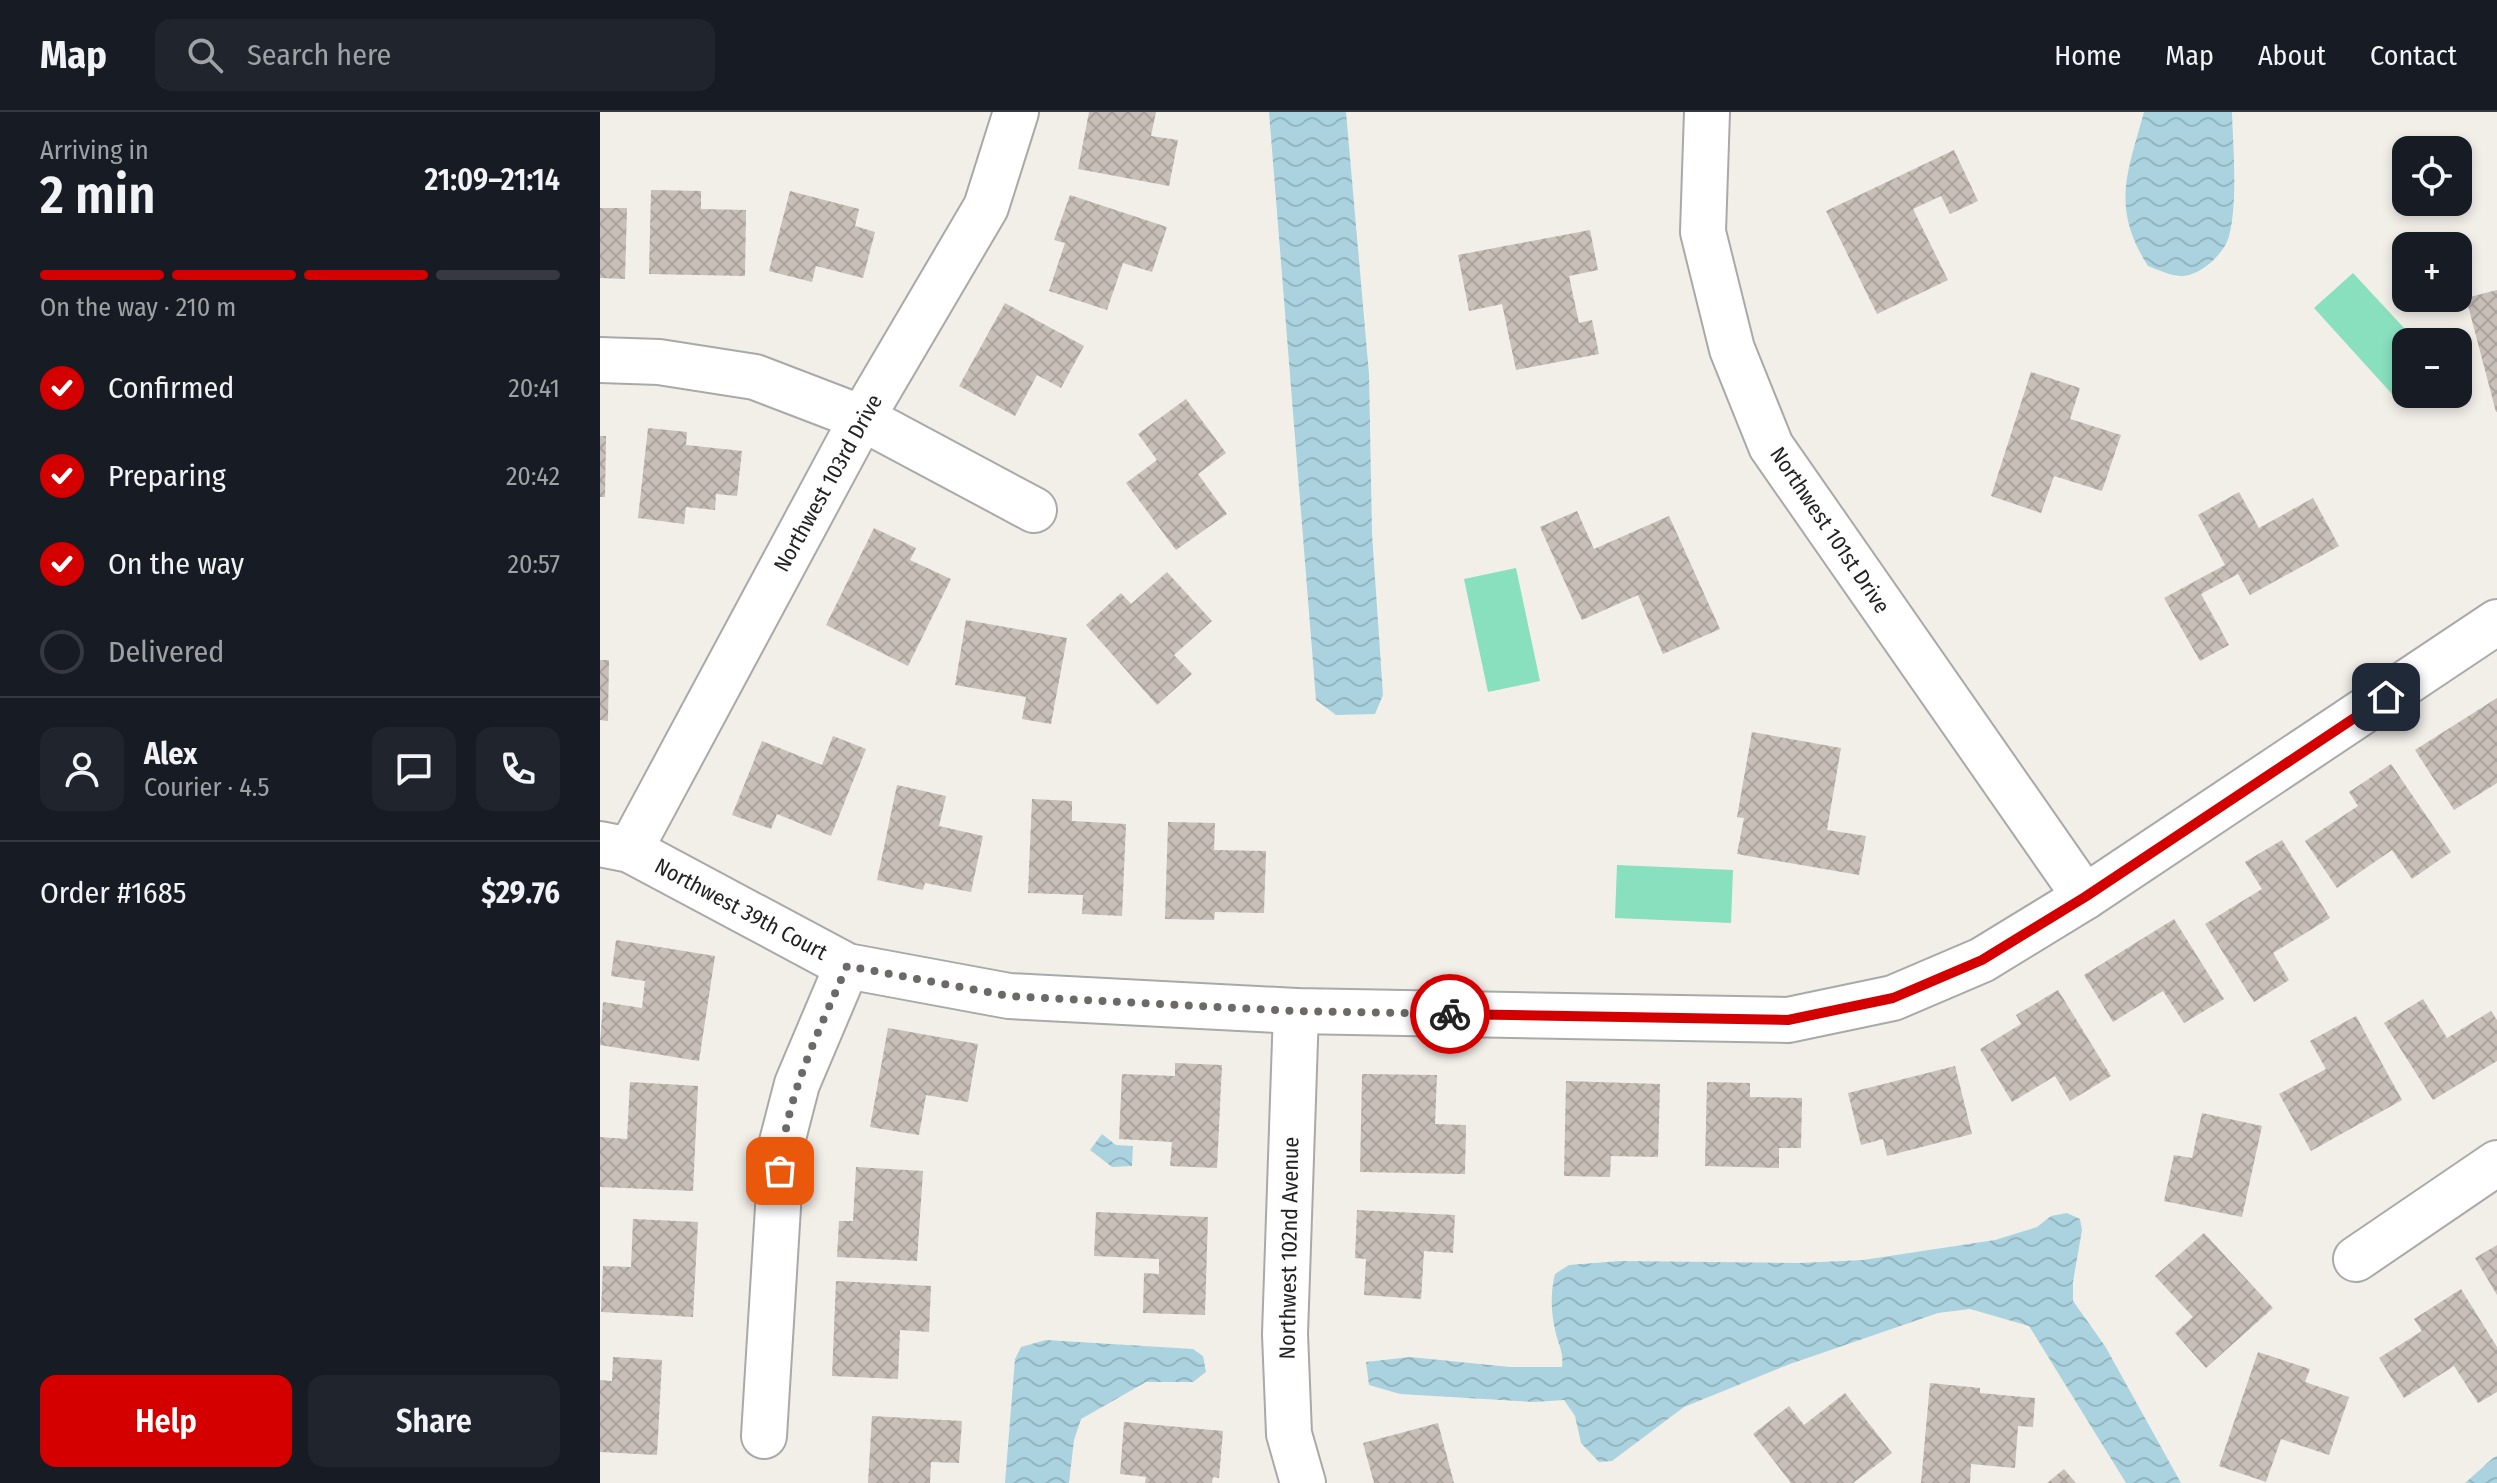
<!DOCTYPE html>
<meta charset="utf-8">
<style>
body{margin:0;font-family:"Fira Sans Condensed",sans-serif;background:#20242c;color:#f1f3f6;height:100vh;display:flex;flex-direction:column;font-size:30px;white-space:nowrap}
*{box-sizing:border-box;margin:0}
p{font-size:26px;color:#9ea1a6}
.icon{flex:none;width:44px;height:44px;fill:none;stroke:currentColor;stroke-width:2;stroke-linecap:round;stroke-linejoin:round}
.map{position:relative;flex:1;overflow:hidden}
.drawer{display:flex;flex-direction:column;background:#171b24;width:600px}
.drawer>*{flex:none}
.buttons{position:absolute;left:1792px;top:24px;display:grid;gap:16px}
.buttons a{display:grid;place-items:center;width:80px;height:80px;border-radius:16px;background:#171b24;box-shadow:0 4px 12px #0003;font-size:40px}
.pin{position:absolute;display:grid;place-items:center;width:68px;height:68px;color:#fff;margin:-34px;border-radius:16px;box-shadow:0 4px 12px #0006}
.courier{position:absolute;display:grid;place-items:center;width:80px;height:80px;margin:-40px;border:6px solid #d40000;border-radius:50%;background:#fff;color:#222;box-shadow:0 2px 10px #0007}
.headline em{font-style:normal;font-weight:600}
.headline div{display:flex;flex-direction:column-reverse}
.headline{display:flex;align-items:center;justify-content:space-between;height:136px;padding:0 40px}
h1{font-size:52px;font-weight:600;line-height:60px}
.bar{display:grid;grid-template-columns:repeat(4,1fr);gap:12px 8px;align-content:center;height:96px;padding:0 40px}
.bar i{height:10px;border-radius:6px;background:#363941}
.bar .on{background:#d40000}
.bar p{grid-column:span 4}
.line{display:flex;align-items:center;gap:20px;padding:0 40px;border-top:2px solid #363941}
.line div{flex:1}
.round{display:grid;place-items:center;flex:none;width:84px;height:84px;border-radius:16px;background:#20242c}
ol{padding:0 40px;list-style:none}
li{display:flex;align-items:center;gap:24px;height:88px}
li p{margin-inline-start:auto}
li .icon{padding:8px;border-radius:50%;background:#d40000;color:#fff;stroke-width:4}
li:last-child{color:#9ea1a6}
li i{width:44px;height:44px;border:4px solid #363941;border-radius:50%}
.primary-button{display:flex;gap:16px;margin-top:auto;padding:16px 40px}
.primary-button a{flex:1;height:92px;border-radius:16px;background:#d40000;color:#fff;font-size:32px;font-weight:600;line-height:92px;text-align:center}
.primary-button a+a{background:#20242c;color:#f1f3f6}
header{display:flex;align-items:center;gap:48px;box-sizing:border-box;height:112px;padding:0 40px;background:#171b24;border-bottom:2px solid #363941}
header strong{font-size:38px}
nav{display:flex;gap:44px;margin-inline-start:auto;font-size:28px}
.search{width:560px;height:72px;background:#20242c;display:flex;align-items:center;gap:20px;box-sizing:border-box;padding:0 28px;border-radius:16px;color:#9ea1a6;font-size:30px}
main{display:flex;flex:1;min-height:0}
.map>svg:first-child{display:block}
</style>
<header>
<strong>Map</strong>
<div class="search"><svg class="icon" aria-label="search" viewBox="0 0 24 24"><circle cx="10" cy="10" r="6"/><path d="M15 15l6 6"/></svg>Search here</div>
<nav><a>Home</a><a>Map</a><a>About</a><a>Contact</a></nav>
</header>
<main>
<section class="drawer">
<div class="headline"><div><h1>2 min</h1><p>Arriving in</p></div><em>21:09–21:14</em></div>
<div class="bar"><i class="on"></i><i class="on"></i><i class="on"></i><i></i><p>On the way · 210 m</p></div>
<ol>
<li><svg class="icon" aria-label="check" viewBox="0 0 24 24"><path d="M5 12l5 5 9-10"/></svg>Confirmed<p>20:41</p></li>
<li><svg class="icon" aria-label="check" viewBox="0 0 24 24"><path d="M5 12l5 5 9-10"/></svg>Preparing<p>20:42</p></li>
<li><svg class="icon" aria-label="check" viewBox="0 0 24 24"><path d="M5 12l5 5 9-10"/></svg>On the way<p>20:57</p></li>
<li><i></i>Delivered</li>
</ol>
<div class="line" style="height:144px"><a class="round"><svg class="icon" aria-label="person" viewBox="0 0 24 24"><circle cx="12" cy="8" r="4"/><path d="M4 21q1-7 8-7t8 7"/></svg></a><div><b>Alex</b><p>Courier · 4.5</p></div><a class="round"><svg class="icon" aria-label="chat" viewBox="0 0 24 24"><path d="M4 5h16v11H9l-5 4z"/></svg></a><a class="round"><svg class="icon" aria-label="phone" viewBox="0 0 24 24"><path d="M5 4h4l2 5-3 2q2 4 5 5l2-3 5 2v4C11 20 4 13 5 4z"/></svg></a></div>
<div class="line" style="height:104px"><div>Order #1685</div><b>$29.76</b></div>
<div class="primary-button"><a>Help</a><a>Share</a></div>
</section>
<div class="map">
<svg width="1897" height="1371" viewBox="0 0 1897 1371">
<defs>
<pattern id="water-waves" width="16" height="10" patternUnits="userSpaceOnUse" patternTransform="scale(2)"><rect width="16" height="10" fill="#aad3df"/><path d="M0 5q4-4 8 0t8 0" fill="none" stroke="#92b5bf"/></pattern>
<pattern id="building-cross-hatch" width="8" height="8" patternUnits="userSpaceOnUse" patternTransform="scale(2)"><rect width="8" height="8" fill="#c7bfb8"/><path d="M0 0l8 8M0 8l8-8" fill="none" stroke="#aba49e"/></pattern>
</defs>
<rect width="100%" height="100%" fill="#f2efe9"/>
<g fill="#88e0be">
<path d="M 1753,161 L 1817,230 L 1806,230 L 1806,269 L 1792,282 L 1714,196 Z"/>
<path d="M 916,456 L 940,569 L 888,580 L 864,467 Z"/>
<path d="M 1017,753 L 1133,758 L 1131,811 L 1015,806 Z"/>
</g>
<g fill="url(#water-waves)">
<path d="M 669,0 L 746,0 L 769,262 L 772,422 L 783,583 L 775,602 L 736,603 L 716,588 Z"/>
<path d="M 1544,0 L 1632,0 C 1633,36 1638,90 1629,124 C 1625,141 1602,162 1584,164 C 1573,165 1559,158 1548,154 C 1511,96 1527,62 1544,0 Z"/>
<path d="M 502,1022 L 516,1033 L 533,1034 L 532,1054 L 512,1055 L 490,1038 Z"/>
<path d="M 1467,1101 L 1480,1107 L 1482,1118 L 1473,1170 L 1473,1189 L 1505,1234 L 1581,1371 L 1526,1371 L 1429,1214 L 1370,1197 L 1338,1201 L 1190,1252 L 1084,1295 L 1012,1349 L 999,1350 L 981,1331 L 975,1304 L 964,1288 L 934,1290 L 800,1282 L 769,1273 L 766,1250 L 810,1245 L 910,1255 L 962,1255 C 964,1243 959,1233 956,1222 C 951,1203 950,1181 955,1162 L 969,1153 L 1020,1149 L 1199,1151 L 1263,1148 L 1395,1128 L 1437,1115 L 1451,1104 Z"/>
<path d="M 446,1228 L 593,1237 L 603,1244 L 606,1260 L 593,1270 L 546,1270 L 481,1307 L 474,1328 L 469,1371 L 405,1371 L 415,1247 L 421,1235 Z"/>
<path d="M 1897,1344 L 1897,1371 L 1865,1371 L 1893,1346 Z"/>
</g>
<g fill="url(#building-cross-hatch)">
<path d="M 489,0 L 556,0 L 551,24 L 578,28 L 569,74 L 478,57 Z"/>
<path d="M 1354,38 L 1378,89 L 1350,102 L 1341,84 L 1313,97 L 1348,168 L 1277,202 L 1226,99 Z"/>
<path d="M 51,78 L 101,79 L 101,97 L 146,98 L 145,164 L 49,162 Z"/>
<path d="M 190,79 L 259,97 L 255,114 L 275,120 L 263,166 L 216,154 L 212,170 L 169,159 Z"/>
<path d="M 470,83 L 567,115 L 552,160 L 523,151 L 507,198 L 449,179 L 465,131 L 454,128 Z"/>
<path d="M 0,96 L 27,96 L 25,167 L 0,166 Z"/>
<path d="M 990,118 L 998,158 L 969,164 L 979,211 L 992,208 L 999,242 L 916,258 L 902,192 L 869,199 L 858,143 Z"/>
<path d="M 1897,178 L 1897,300 L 1896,300 L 1866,186 Z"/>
<path d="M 405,191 L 484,234 L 461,276 L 437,263 L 415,304 L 359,274 Z"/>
<path d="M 1431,260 L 1480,276 L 1470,307 L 1521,323 L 1502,379 L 1454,364 L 1441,401 L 1391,384 Z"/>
<path d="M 586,287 L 626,341 L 598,362 L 627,402 L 576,438 L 526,371 L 557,348 L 538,322 Z"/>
<path d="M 48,316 L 87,320 L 86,333 L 142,339 L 137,384 L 116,382 L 115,398 L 86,395 L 84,412 L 38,406 Z"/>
<path d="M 0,324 L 6,324 L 5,385 L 0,385 Z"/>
<path d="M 1639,380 L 1659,416 L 1713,386 L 1739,434 L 1650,483 L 1638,462 L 1601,482 L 1629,533 L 1600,549 L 1564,486 L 1625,453 L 1598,403 Z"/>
<path d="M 977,399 L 994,437 L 1069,404 L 1120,517 L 1063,542 L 1038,483 L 982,508 L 940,415 Z"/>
<path d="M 274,416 L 316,436 L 310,448 L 351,467 L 308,554 L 226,513 Z"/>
<path d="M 567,460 L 612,509 L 574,543 L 592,562 L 557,593 L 486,513 L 521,481 L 531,492 Z"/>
<path d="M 366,508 L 467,526 L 451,612 L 422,607 L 426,585 L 355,573 Z"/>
<path d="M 0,548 L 9,548 L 8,609 L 0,608 Z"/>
<path d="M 1897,586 L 1897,671 L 1854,698 L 1815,638 Z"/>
<path d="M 1152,620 L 1241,636 L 1227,718 L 1266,724 L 1259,763 L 1137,742 L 1144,706 L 1137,705 Z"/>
<path d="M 233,624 L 266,637 L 231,724 L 177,702 L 171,717 L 132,703 L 162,629 L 222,653 Z"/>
<path d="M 1791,652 L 1851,740 L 1812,767 L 1792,738 L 1737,776 L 1705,729 L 1758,694 L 1749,680 Z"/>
<path d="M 297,673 L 346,684 L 339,714 L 383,724 L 371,780 L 325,771 L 323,778 L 277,768 Z"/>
<path d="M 432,687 L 472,689 L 472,709 L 526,712 L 522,804 L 482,802 L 483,783 L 428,781 Z"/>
<path d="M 568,710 L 615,711 L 614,738 L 666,739 L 664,801 L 615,800 L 614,808 L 565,807 Z"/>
<path d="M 1682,728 L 1730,806 L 1673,841 L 1689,868 L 1654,890 L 1605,812 L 1662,777 L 1645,750 Z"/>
<path d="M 1574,807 L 1624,887 L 1584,911 L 1563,879 L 1513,910 L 1484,863 Z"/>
<path d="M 16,828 L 115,844 L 99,949 L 0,933 L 3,890 L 42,896 L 45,869 L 11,864 Z"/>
<path d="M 1458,878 L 1511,964 L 1470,989 L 1455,964 L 1412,990 L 1380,937 L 1421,912 L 1416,903 Z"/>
<path d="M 1823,887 L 1847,926 L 1891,899 L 1897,908 L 1897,949 L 1833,988 L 1784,911 Z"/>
<path d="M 1756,904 L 1802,988 L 1711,1039 L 1679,982 L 1726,957 L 1710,929 Z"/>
<path d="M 288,916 L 378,932 L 368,990 L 326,983 L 319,1023 L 270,1015 Z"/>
<path d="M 575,951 L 622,953 L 617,1056 L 570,1054 L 572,1030 L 519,1027 L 522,962 L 575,964 Z"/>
<path d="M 1355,954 L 1372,1022 L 1287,1044 L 1283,1027 L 1261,1033 L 1248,981 Z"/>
<path d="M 762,962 L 837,963 L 835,1012 L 866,1013 L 865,1062 L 760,1060 Z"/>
<path d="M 966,969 L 1060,972 L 1058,1045 L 1011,1044 L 1010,1065 L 964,1064 Z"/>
<path d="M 30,970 L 98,974 L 93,1079 L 0,1075 L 0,1025 L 27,1027 Z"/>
<path d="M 1107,970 L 1150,971 L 1150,985 L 1202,986 L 1201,1036 L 1179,1036 L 1179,1056 L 1105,1054 Z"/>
<path d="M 1602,1001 L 1662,1014 L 1642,1105 L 1564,1089 L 1574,1043 L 1592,1046 Z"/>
<path d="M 256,1055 L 323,1059 L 317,1149 L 237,1145 L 239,1109 L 253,1109 Z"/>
<path d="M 757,1098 L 855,1103 L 853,1141 L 824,1139 L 821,1187 L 764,1183 L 766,1147 L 755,1146 Z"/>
<path d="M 496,1100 L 608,1105 L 605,1203 L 543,1201 L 544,1161 L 559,1162 L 559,1147 L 494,1144 Z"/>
<path d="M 33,1107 L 98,1110 L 93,1205 L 1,1200 L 3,1154 L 31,1155 Z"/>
<path d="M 1604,1121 L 1673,1196 L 1606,1256 L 1575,1221 L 1593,1205 L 1555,1164 Z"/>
<path d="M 1897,1133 L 1897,1183 L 1875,1146 Z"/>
<path d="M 236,1169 L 331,1174 L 329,1220 L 300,1218 L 298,1267 L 232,1264 Z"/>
<path d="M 1861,1177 L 1897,1235 L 1897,1280 L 1878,1291 L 1854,1254 L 1804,1286 L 1779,1246 L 1822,1219 L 1814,1207 Z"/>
<path d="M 1658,1240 L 1710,1257 L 1705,1270 L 1749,1285 L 1729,1343 L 1681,1327 L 1666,1370 L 1619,1354 Z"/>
<path d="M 13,1245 L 62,1248 L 57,1343 L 0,1340 L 0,1268 L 12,1269 Z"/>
<path d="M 1330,1271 L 1380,1276 L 1380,1281 L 1435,1286 L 1433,1315 L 1418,1314 L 1415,1356 L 1371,1352 L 1370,1371 L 1321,1371 Z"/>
<path d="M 1245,1281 L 1292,1341 L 1253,1371 L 1191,1371 L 1153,1322 L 1189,1294 L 1204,1313 Z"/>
<path d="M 272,1304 L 362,1309 L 359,1351 L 331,1350 L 330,1371 L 268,1371 Z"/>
<path d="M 524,1310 L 623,1319 L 619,1366 L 613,1365 L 612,1371 L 545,1371 L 546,1365 L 520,1362 Z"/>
<path d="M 838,1311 L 854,1371 L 774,1371 L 763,1331 Z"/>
<path d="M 1464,1357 L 1476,1371 L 1447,1371 Z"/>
</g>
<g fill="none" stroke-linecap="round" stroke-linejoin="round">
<defs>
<g id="minor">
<path d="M 1107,0 L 1103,120 L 1132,237 L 1171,334 L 1485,785"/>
<path d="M 0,248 L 59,250 L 155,265 L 262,306 L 434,398"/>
<path d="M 0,732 L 30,738 L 247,854 L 409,884 L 696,899 L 1188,908 L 1293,886 L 1382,848 L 1485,785 L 1897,510"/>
<path d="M 30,738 L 262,306 L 386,95 L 416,0"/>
<path d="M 696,899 L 685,1222 L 689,1322 L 703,1371"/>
<path d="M 1756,1147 L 1897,1051"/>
<path d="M 164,1324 L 182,1030 L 197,972 L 247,854"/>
</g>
</defs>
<use href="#minor" stroke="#a9a9a9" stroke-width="48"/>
<use href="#minor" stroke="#fff" stroke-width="44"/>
</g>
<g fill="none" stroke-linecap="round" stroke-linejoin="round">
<path stroke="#6b6a68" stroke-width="8" stroke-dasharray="0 14.4" d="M 180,1059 C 185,986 218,921 247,854 L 409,884 L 696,899 L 850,902"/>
<path stroke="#d40000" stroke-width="10" d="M 850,902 L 1188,908 L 1293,886 L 1382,848 L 1485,785 L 1786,585"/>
</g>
<g text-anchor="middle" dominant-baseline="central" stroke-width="8" stroke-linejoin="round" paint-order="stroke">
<g font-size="22" fill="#222" stroke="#fff">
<text transform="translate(228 371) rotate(-61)">Northwest 103rd Drive</text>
<text transform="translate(1230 418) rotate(56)">Northwest 101st Drive</text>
<text transform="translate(141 797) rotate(28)">Northwest 39th Court</text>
<text transform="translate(689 1136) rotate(-89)">Northwest 102nd Avenue</text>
</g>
</g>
</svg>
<div class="buttons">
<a><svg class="icon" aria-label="locate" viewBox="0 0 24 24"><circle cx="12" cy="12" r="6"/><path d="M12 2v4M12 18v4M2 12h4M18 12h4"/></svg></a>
<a>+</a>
<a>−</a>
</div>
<div class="pin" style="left:180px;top:1059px;background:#ea580c"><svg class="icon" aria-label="bag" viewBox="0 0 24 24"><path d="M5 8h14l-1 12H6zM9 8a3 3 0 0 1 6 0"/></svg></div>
<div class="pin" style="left:1786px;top:585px;background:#1f2937"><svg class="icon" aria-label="home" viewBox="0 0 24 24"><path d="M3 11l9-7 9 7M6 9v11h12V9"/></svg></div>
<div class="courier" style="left:850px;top:902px"><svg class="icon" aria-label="bike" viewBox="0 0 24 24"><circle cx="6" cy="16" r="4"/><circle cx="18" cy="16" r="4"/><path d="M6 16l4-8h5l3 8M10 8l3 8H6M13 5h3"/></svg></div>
</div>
</main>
